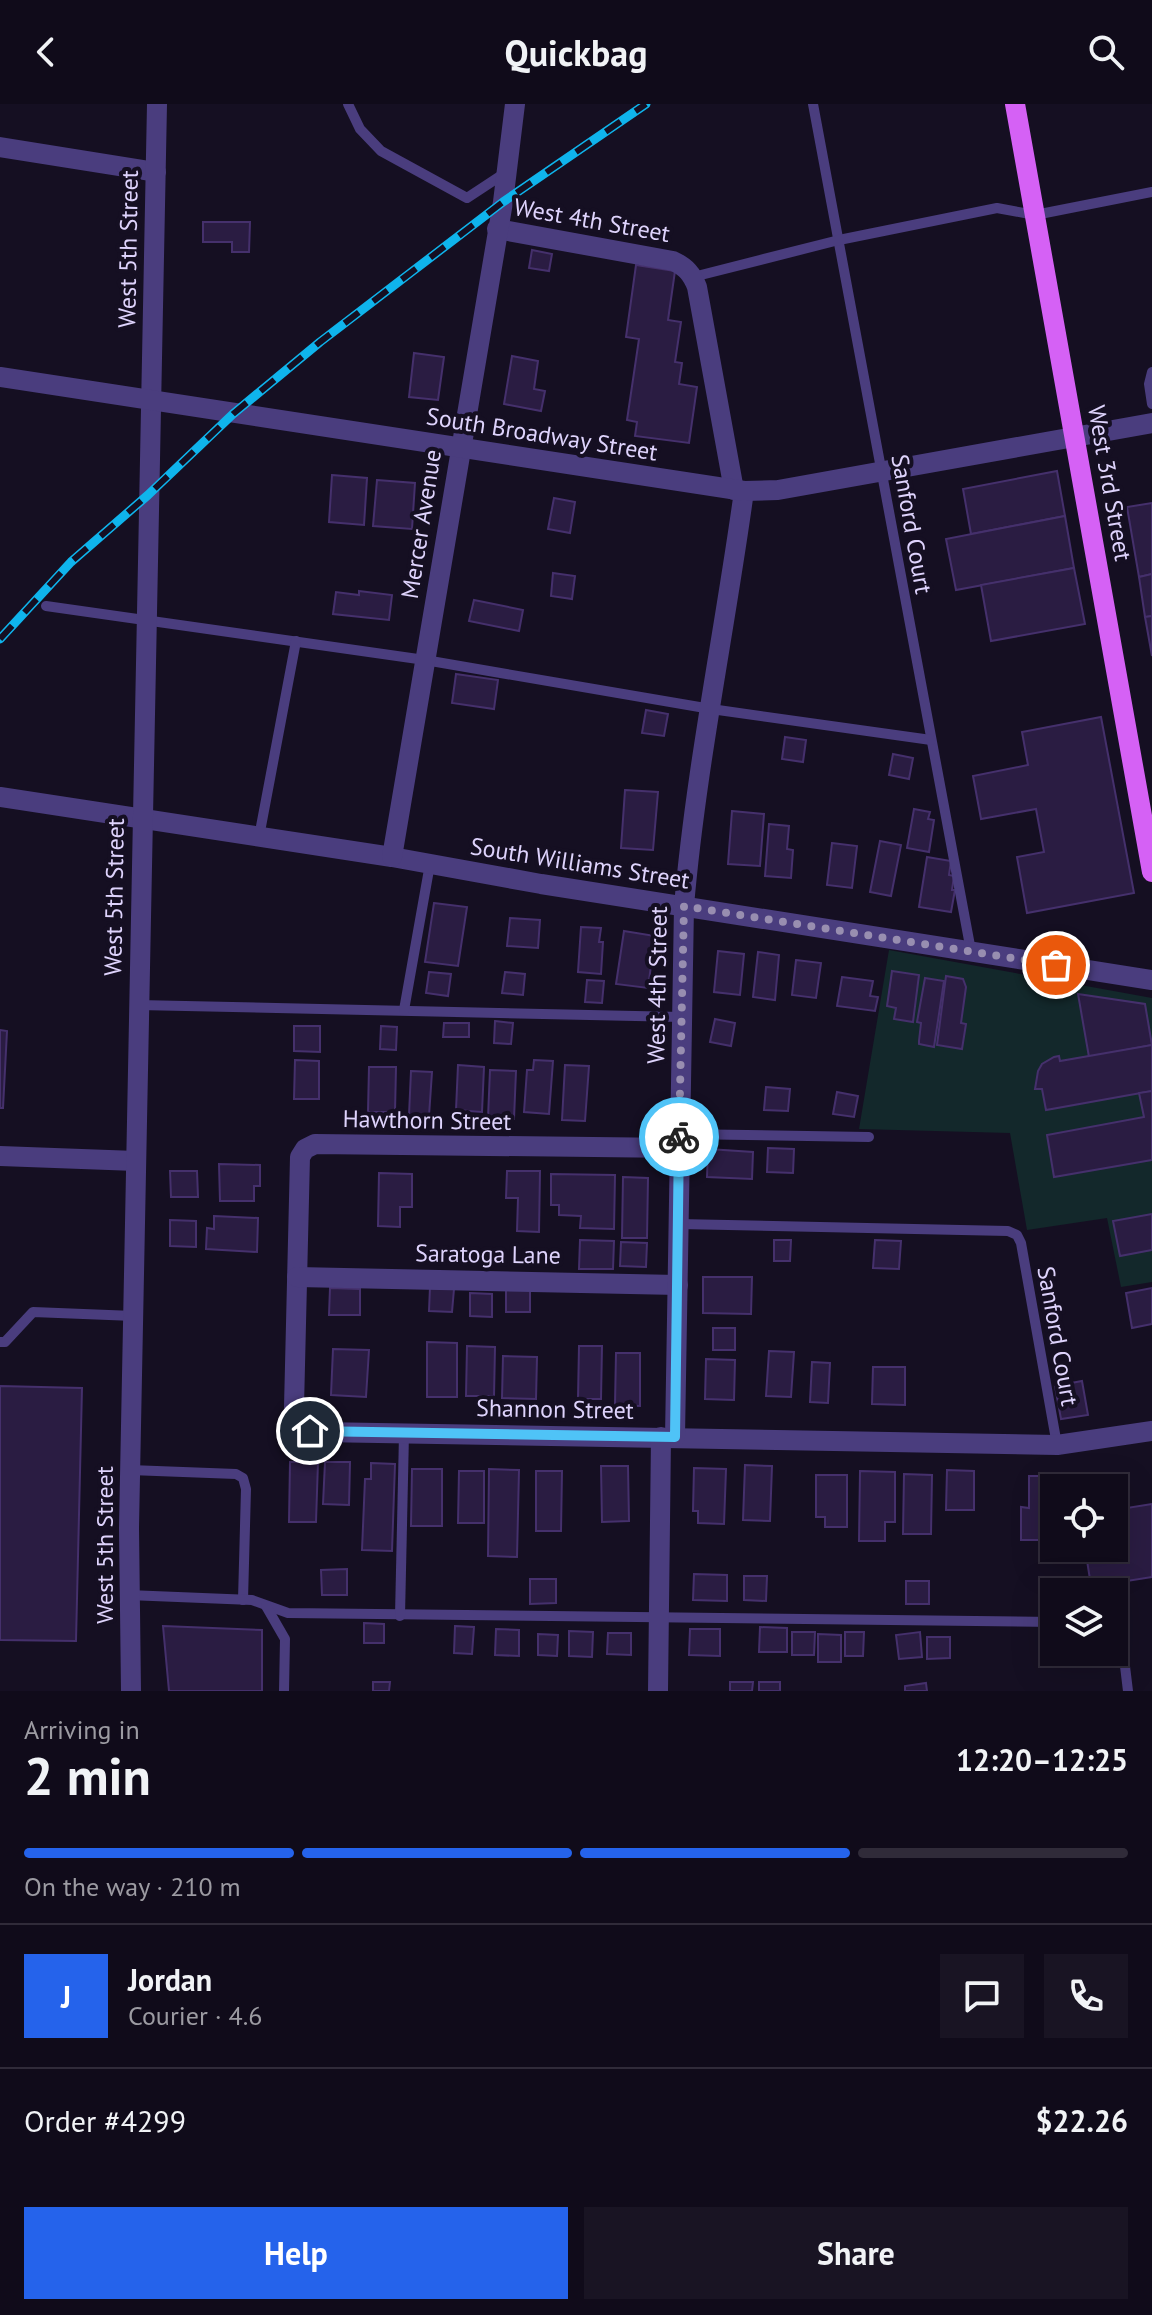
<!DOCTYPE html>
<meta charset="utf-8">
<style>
body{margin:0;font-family:"PT Sans",sans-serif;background:#191423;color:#f1f3f6;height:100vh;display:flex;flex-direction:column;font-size:30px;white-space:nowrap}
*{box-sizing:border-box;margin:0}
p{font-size:26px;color:#9c9ba2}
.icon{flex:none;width:44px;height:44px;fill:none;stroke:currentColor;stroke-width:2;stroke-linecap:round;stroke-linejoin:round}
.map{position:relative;height:1587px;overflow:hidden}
.sheet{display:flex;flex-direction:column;background:#100b1a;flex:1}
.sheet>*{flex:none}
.buttons{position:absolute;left:1040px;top:1370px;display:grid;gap:16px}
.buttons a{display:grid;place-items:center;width:88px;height:88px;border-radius:0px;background:#100b1a;box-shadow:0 8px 32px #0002,0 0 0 2px #302b39;font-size:40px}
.pin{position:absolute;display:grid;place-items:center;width:68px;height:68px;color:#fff;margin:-34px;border:4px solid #fff;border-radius:50%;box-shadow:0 2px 8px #0007}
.courier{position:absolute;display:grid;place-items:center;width:80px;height:80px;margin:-40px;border:6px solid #4fc3f7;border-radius:50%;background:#fff;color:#222;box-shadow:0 2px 10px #0007}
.headline em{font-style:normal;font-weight:700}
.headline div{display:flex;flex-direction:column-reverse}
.headline{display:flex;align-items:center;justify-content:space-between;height:136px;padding:0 24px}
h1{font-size:52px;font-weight:700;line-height:60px}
.bar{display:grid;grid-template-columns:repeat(4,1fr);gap:12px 8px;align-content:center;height:96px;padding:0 24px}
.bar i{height:10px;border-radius:6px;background:#302b39}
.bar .on{background:#2563eb}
.bar p{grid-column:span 4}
.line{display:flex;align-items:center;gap:20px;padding:0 24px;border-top:2px solid #302b39}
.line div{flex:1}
.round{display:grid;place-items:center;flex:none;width:84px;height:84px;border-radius:0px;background:#191423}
.primary-button{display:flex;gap:16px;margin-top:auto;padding:16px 24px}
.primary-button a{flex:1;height:92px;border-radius:0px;background:#2563eb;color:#fff;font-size:32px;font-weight:700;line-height:92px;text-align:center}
.primary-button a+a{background:#191423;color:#f1f3f6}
header{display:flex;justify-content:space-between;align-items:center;height:104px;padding:0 24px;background:#100b1a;font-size:36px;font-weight:700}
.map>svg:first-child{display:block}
</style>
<header><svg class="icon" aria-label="back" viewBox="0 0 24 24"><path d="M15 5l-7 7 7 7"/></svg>Quickbag<svg class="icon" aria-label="search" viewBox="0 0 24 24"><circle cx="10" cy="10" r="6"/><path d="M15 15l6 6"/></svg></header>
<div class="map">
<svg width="1152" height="1587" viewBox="0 0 1152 1587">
<rect width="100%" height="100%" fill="#150f22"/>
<path fill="#13282b" d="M 889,846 L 1152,894 L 1152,1178 L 1121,1183 L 1107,1114 L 1027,1126 L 1010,1029 L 859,1025 Z"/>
<g fill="#2a1c42" stroke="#45306c" stroke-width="2">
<path d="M 203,118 L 250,118 L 249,148 L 232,148 L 232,138 L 203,138 Z"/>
<path d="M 532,146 L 552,150 L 549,167 L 529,164 Z"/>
<path d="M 636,161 L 675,167 L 668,216 L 681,218 L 675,258 L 682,259 L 679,280 L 697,283 L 689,339 L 635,332 L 637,318 L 627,316 L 639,235 L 626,233 Z"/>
<path d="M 414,249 L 444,253 L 438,296 L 409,293 Z"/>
<path d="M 512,252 L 538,257 L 534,285 L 545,287 L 541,307 L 504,300 Z"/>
<path d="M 1057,367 L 1065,412 L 971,430 L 963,385 Z"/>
<path d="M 332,371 L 367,374 L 364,421 L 329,418 Z"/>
<path d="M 377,376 L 415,379 L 412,425 L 373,422 Z"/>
<path d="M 554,394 L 575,398 L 570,429 L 548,425 Z"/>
<path d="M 1152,399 L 1152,470 L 1139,473 L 1127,403 Z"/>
<path d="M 1065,412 L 1074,464 L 956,486 L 946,435 Z"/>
<path d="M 1074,464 L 1085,520 L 991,537 L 981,481 Z"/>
<path d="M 553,469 L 575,472 L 572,495 L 551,492 Z"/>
<path d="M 1152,470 L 1152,512 L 1145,513 L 1139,473 Z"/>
<path d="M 359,487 L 392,491 L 389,516 L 333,510 L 336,488 L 359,491 Z"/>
<path d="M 474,496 L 523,506 L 519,527 L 469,517 Z"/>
<path d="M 1152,512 L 1152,552 L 1145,513 Z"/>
<path d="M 456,570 L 498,576 L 494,605 L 452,599 Z"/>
<path d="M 646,606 L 668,610 L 664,632 L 642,629 Z"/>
<path d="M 1101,613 L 1134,789 L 1027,809 L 1017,753 L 1044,748 L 1036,705 L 981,715 L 973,672 L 1028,661 L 1022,628 Z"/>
<path d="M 785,633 L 806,636 L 803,658 L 782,655 Z"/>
<path d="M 893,650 L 913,654 L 909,675 L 889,671 Z"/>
<path d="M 625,686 L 658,688 L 653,746 L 621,744 Z"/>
<path d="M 914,705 L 930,708 L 928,715 L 934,716 L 929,748 L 907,744 Z"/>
<path d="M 732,707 L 764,710 L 760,762 L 728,760 Z"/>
<path d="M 769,720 L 789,722 L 787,745 L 793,746 L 791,774 L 765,772 Z"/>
<path d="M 880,737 L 901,741 L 891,792 L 870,788 Z"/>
<path d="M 832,739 L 857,742 L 852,784 L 827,781 Z"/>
<path d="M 927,753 L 951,757 L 949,771 L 954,772 L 952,786 L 955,786 L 951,808 L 919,803 Z"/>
<path d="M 434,799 L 467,803 L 458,862 L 425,858 Z"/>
<path d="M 510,814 L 540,816 L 538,844 L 507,842 Z"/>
<path d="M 581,823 L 601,824 L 599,838 L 603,838 L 601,870 L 578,868 Z"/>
<path d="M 624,827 L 655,832 L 648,884 L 616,880 Z"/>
<path d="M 718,847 L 744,850 L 740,891 L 714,888 Z"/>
<path d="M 758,848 L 779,851 L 775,896 L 753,893 Z"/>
<path d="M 796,856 L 821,859 L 816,894 L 792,891 Z"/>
<path d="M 892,867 L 919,871 L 913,918 L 894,915 L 896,904 L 887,902 Z"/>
<path d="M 429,868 L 451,870 L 448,892 L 426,889 Z"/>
<path d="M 505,868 L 525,870 L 523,891 L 502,889 Z"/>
<path d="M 946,872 L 963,875 L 966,883 L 961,919 L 966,920 L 962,945 L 937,941 Z"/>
<path d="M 842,873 L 873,877 L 870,892 L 878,893 L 875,907 L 837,902 Z"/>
<path d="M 925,874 L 944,877 L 934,943 L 919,940 L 919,937 L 921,919 L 917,918 Z"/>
<path d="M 587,876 L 604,877 L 602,899 L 585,898 Z"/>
<path d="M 1078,890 L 1145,900 L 1152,941 L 1089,953 Z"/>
<path d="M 715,915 L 735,919 L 731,942 L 710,938 Z"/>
<path d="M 495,917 L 513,919 L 511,940 L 494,939 Z"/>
<path d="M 444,919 L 469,919 L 469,933 L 443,933 Z"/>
<path d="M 294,922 L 320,922 L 320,948 L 294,947 Z"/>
<path d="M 381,922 L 397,923 L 396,946 L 380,945 Z"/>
<path d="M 0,926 L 7,927 L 3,1004 L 0,1004 Z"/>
<path d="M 1152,941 L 1152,987 L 1046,1006 L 1042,985 L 1035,985 L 1038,967 L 1042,960 L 1054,953 L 1059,952 L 1060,957 Z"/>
<path d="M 295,956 L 319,957 L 319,995 L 294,995 Z"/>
<path d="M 534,956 L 553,957 L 549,1010 L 524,1008 L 527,966 L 533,966 Z"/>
<path d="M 458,961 L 484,963 L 482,1008 L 456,1006 Z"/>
<path d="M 565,961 L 589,962 L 585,1017 L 562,1016 Z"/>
<path d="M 369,963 L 396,963 L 395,1008 L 368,1008 Z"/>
<path d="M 490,966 L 516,967 L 514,1015 L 488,1014 Z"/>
<path d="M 411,967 L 432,968 L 429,1012 L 409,1011 Z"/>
<path d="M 766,983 L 790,985 L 788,1007 L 764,1006 Z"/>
<path d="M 1152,987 L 1152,1056 L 1054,1073 L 1047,1031 L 1144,1013 L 1139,989 Z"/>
<path d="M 837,988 L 858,992 L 854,1013 L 833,1010 Z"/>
<path d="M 768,1044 L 794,1045 L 793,1069 L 767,1068 Z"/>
<path d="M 708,1045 L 753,1048 L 752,1075 L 707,1073 Z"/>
<path d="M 219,1060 L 260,1061 L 260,1082 L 254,1082 L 254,1097 L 220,1097 Z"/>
<path d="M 170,1067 L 197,1067 L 198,1093 L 171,1093 Z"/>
<path d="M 507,1067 L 540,1067 L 539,1128 L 517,1127 L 518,1094 L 506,1094 Z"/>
<path d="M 379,1069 L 412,1070 L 412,1103 L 400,1103 L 400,1123 L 378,1122 Z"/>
<path d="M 551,1070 L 615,1071 L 614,1125 L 580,1124 L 581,1112 L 559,1111 L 559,1101 L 551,1101 Z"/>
<path d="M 623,1073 L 648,1074 L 647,1134 L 622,1134 Z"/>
<path d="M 1152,1110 L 1152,1146 L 1120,1152 L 1113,1117 Z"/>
<path d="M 214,1112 L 258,1114 L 257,1148 L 206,1145 L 207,1124 L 214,1125 Z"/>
<path d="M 170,1116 L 196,1117 L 196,1143 L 170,1142 Z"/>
<path d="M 580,1136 L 614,1137 L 613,1165 L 579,1165 Z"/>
<path d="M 774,1136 L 791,1136 L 790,1157 L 774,1157 Z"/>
<path d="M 875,1136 L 901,1137 L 899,1165 L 873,1164 Z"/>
<path d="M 621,1138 L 647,1139 L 646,1163 L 620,1162 Z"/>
<path d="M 703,1173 L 752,1173 L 751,1210 L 703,1209 Z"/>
<path d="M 430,1183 L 454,1185 L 452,1208 L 429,1207 Z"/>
<path d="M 330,1184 L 360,1185 L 360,1211 L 329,1211 Z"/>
<rect x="506" y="1184" width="24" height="24"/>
<path d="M 1152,1184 L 1152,1220 L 1132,1224 L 1126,1189 Z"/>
<path d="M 470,1189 L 492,1190 L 492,1213 L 470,1212 Z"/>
<rect x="713" y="1224" width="22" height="22"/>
<path d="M 427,1238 L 457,1239 L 457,1293 L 427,1293 Z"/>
<path d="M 467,1242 L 495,1243 L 494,1292 L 466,1292 Z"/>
<path d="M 579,1242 L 602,1242 L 601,1295 L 578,1295 Z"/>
<path d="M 333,1245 L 369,1246 L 366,1293 L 331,1291 Z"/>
<path d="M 769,1247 L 794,1248 L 791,1293 L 766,1292 Z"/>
<path d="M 616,1249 L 640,1249 L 640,1302 L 615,1301 Z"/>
<path d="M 503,1252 L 537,1253 L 536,1295 L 502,1294 Z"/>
<path d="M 706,1255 L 735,1256 L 734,1296 L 705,1295 Z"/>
<path d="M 812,1258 L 830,1259 L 828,1299 L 810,1298 Z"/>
<path d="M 873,1263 L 905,1263 L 905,1301 L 872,1300 Z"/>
<path d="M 1082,1277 L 1088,1311 L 1061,1315 L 1055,1282 Z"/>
<path d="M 0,1282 L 82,1284 L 76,1537 L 0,1536 Z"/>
<path d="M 290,1358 L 318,1358 L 316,1418 L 289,1418 Z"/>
<path d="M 325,1358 L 350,1358 L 349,1401 L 323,1400 Z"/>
<path d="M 371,1359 L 395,1360 L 392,1447 L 362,1446 L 365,1375 L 371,1375 Z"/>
<path d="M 745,1361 L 772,1362 L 770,1417 L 743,1416 Z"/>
<path d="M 601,1362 L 628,1362 L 629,1417 L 602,1418 Z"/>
<path d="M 694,1364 L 726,1365 L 724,1420 L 698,1419 L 698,1407 L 693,1407 Z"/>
<path d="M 412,1365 L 442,1365 L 442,1422 L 411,1422 Z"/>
<path d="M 489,1365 L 519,1366 L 517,1453 L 488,1452 Z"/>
<path d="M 947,1366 L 974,1367 L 974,1406 L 946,1406 Z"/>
<path d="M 459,1367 L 484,1367 L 484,1419 L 458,1419 Z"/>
<path d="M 536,1367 L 562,1367 L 561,1427 L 536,1427 Z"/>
<path d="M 860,1367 L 895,1368 L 895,1418 L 885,1418 L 885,1437 L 859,1437 Z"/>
<path d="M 904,1370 L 932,1371 L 931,1430 L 903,1430 Z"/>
<path d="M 816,1371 L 847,1371 L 847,1423 L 825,1423 L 825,1413 L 816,1413 Z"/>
<path d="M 1029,1372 L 1057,1372 L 1057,1384 L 1054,1384 L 1054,1436 L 1021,1436 L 1021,1403 L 1029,1404 Z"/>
<path d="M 1152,1400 L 1152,1473 L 1114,1479 L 1118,1506 L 1114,1507 L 1114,1488 L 1092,1488 L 1085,1444 L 1114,1444 L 1114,1406 Z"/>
<path d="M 347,1465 L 347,1491 L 322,1491 L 321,1466 Z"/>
<path d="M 694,1470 L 727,1471 L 727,1497 L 693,1496 Z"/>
<path d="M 744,1472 L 767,1472 L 766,1497 L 744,1496 Z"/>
<path d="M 530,1475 L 556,1475 L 556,1499 L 530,1500 Z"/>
<rect x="906" y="1477" width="23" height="23"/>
<path d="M 364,1519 L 384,1520 L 384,1539 L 364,1539 Z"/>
<path d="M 163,1522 L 262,1526 L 262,1587 L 169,1587 Z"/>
<path d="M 455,1522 L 474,1523 L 472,1550 L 454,1549 Z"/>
<path d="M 760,1523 L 787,1524 L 787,1548 L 759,1548 Z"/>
<path d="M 496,1525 L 519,1526 L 519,1552 L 495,1551 Z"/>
<path d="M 690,1525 L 720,1525 L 720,1552 L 689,1551 Z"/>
<path d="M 569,1527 L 593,1528 L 592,1553 L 569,1552 Z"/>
<path d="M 792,1528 L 815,1528 L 814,1551 L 792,1551 Z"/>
<path d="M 845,1528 L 864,1528 L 863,1552 L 845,1552 Z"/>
<path d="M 920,1528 L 922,1553 L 899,1555 L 896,1531 Z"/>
<path d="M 608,1529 L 631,1529 L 631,1551 L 607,1550 Z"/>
<path d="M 538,1530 L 558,1531 L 557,1552 L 538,1551 Z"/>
<path d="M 818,1530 L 841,1531 L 841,1558 L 818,1558 Z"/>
<path d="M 927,1533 L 950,1533 L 950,1554 L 927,1555 Z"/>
<path d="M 373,1578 L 390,1578 L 389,1587 L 373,1587 Z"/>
<path d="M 730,1578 L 753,1578 L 752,1587 L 730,1587 Z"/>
<rect x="759" y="1578" width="21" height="9"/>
<path d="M 926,1579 L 927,1587 L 905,1587 L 905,1582 Z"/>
</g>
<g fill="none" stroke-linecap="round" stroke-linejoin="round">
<g stroke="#4a3d7e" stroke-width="10">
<path d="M 348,0 L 360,25 L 381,47 L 467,94 L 505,69"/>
<path d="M 813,0 L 971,847"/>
<path d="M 693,173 L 839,136 L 997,104 L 1035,111 L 1152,88"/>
<path d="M 1152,268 L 1149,280 L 1152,300"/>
<path d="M 46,502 L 425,556 L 711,605 L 931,636"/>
<path d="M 259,733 L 296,537"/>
<path d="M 138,901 L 682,913"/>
<path d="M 404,906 L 430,760"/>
<path d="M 679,1030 L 869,1033"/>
<path d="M 679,1120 L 1008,1127 L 1017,1131 L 1021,1139 L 1057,1341"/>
<path d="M 0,1238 L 5,1238 L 33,1208 L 134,1212"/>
<path d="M 130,1366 L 236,1370 L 243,1374 L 246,1385 L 243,1496"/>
<path d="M 128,1491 L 252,1496 L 288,1509 L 1054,1518"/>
<path d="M 266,1502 L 285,1535 L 284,1587"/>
<path d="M 400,1512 L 404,1330"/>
<path d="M 1114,1531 L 1124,1554 L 1128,1587"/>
</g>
<g stroke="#4a3d7e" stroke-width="20">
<path d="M 0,43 L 156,68"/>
<path d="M 497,125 L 673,157 C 686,163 692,170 697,183 L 734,386"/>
<path d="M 0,693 L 392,753 L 541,780 L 1152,876"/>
<path d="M 392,753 L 503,98 L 515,0"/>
<path d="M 679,1044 L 315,1040 L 305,1045 L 300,1053 L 294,1303 C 297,1319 303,1326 319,1328 L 1057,1341 L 1152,1327"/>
<path d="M 0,1052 L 136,1057"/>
<path d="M 297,1173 L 678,1181"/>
<path d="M 675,1333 L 684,802 C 696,663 725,526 744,387"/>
<path d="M 131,1587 L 129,1424 L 157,0"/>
<path d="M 658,1587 L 661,1333"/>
</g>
<path stroke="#4a3d7e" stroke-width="20" d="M 0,273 L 744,387 L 778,386 L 1152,319"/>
<path stroke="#d561f5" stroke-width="20" d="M 1015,0 L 1152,768"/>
<defs>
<path id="rail" d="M 0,535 L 71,458 L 148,391 L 233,310 L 320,238 L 503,98 L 646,0"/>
</defs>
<use href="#rail" stroke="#0fb4ec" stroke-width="9"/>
<use href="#rail" stroke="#150f22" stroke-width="6" stroke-dasharray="18" stroke-linecap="butt"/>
</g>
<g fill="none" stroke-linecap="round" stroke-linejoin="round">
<path stroke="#988eb0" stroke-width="8" stroke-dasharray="0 14.4" d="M 679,1033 L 684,802 L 1056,861"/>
<path stroke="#4fc3f7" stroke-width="10" d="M 310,1327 L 675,1333 L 679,1033"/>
</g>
<g text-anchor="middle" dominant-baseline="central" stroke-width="8" stroke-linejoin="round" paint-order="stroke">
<g font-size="24" fill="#ded3fc" stroke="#150f22">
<text transform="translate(592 116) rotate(10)">West 4th Street</text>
<text transform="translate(128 145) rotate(-89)">West 5th Street</text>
<text transform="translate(542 330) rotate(9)">South Broadway Street</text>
<text transform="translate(1110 379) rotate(80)">West 3rd Street</text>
<text transform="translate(421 420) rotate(-81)">Mercer Avenue</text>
<text transform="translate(912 420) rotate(80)">Sanford Court</text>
<text transform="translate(580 759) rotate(9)">South Williams Street</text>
<text transform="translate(114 793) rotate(-89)">West 5th Street</text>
<text transform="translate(657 881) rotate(-89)">West 4th Street</text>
<text transform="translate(427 1016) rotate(1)">Hawthorn Street</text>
<text transform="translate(488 1150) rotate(1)">Saratoga Lane</text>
<text transform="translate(1058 1232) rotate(80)">Sanford Court</text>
<text transform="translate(555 1305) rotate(1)">Shannon Street</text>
<text transform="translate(104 1441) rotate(-90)">West 5th Street</text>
</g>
</g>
</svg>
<div class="buttons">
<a><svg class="icon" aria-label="locate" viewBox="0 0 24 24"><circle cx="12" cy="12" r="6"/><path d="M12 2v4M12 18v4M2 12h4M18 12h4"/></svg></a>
<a><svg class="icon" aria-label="layers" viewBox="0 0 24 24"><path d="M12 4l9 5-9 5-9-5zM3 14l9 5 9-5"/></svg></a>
</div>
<div class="pin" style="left:1056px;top:861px;background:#ea580c"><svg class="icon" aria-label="bag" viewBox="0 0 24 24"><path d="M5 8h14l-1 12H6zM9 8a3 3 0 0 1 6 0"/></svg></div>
<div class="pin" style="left:310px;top:1327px;background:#1f2937"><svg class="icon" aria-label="home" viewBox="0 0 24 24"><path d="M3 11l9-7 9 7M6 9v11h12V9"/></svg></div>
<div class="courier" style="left:679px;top:1033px"><svg class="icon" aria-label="bike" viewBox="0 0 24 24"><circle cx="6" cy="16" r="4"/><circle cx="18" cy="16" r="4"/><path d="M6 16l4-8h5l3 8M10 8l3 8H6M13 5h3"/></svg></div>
</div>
<section class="sheet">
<div class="headline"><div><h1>2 min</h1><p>Arriving in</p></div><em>12:20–12:25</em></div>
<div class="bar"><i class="on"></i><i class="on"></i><i class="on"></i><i></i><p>On the way · 210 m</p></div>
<div class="line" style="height:144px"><b class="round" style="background:#2563eb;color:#fff">J</b><div><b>Jordan</b><p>Courier · 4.6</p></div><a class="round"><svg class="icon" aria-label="chat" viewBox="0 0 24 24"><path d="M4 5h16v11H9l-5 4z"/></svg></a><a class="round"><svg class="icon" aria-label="phone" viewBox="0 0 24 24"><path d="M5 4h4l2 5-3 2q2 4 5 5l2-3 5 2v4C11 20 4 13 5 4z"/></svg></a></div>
<div class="line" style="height:104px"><div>Order #4299</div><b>$22.26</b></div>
<div class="primary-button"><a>Help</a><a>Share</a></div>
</section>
